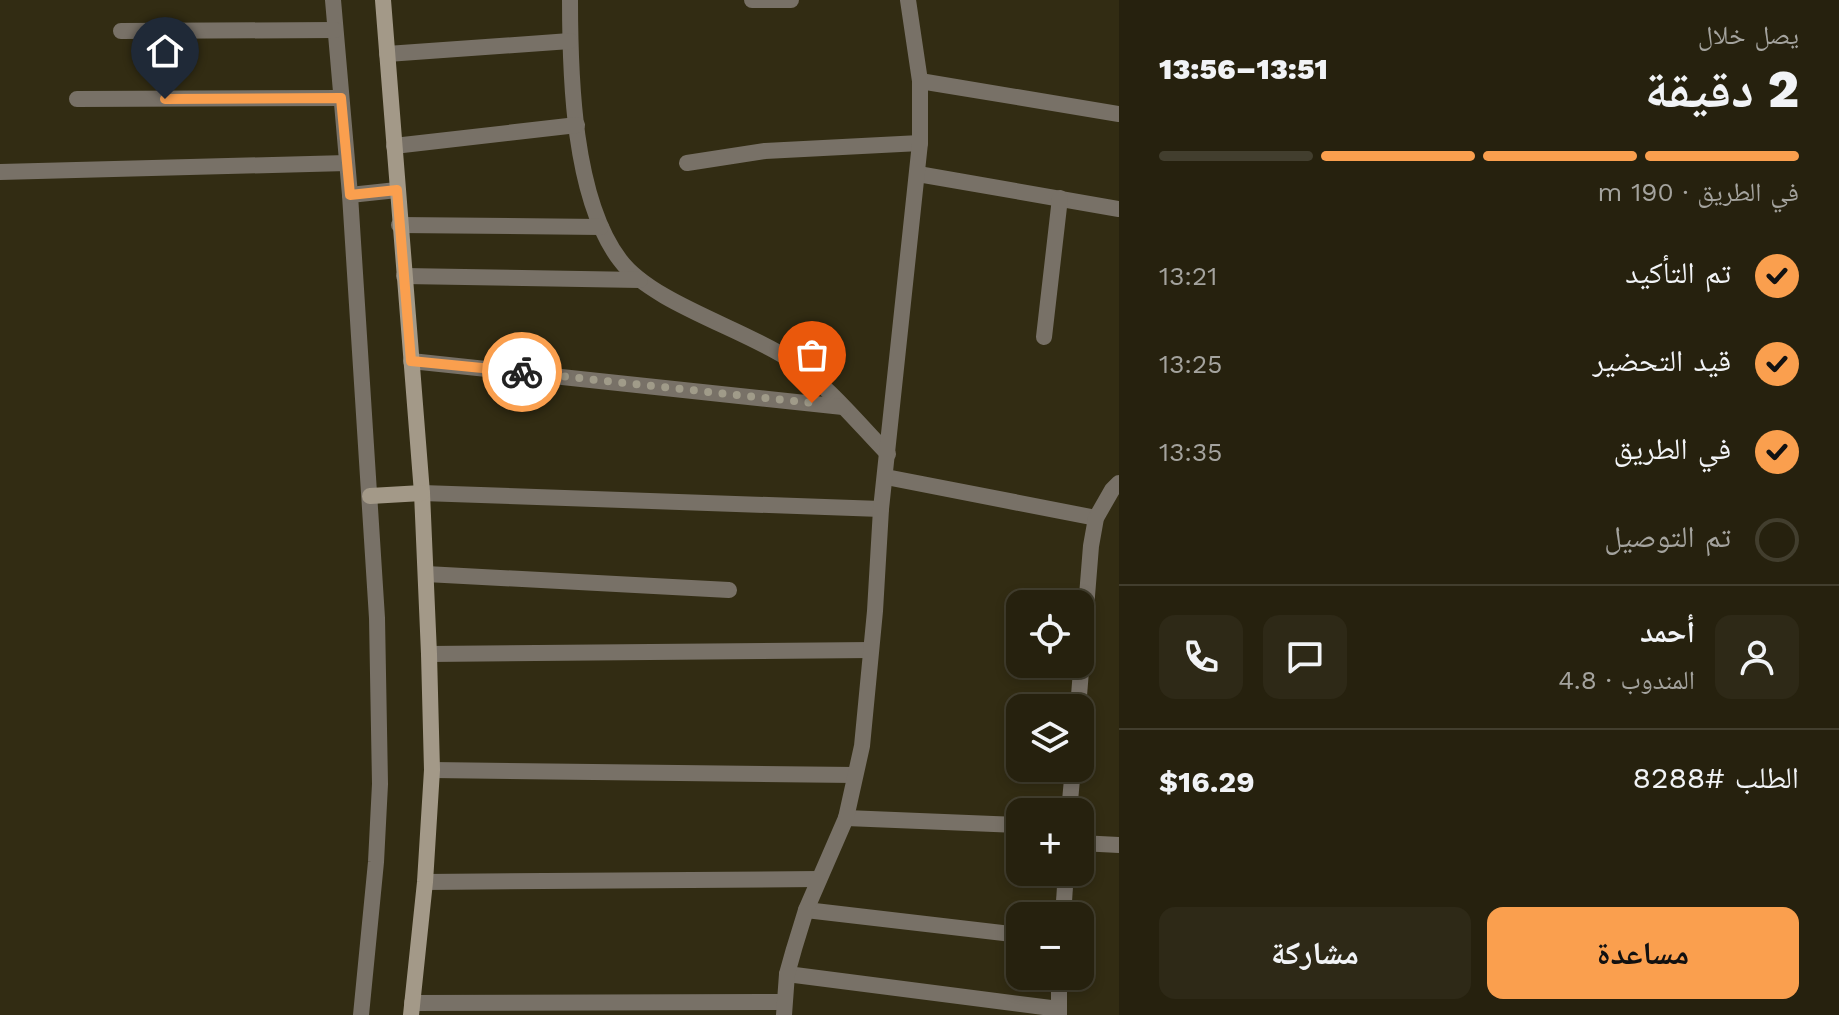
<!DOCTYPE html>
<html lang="ar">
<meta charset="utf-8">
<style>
body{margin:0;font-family:"Work Sans","Noto Naskh Arabic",sans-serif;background:#2e2917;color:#f1f3f6;direction:rtl;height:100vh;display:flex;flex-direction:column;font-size:30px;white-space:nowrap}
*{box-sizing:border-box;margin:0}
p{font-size:26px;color:#a4a39e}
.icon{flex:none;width:44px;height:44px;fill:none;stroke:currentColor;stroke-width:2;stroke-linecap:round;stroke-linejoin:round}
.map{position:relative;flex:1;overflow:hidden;direction:ltr}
.panel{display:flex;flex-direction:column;background:#26210e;width:720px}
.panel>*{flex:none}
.tools{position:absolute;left:1006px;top:590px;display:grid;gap:16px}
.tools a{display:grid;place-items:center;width:88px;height:88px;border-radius:16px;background:#26210e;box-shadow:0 4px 12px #0003,0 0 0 2px #423e2e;font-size:40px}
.pin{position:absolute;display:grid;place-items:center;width:68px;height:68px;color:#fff;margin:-82px -34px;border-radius:50% 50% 50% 0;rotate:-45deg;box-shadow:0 0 8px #0007}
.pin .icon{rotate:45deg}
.courier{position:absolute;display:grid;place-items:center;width:80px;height:80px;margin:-40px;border:6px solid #fa9f4e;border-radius:50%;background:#fff;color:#222;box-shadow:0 2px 10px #0007}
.headline em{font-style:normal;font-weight:800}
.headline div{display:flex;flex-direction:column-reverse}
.headline{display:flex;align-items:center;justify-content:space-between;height:136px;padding:0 40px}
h1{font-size:52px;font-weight:800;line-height:60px}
.bar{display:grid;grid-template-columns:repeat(4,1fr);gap:12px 8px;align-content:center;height:96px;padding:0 40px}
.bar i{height:10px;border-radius:6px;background:#423e2e}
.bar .selected{background:#fa9f4e}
.bar p{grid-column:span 4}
.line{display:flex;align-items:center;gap:20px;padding:0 40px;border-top:2px solid #423e2e}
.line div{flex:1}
.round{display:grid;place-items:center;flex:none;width:84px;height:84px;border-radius:16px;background:#2e2917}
ol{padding:0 40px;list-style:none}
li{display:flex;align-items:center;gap:24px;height:88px}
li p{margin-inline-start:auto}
li .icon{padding:8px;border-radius:50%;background:#fa9f4e;color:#111;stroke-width:4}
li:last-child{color:#a4a39e}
li i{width:44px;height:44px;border:4px solid #423e2e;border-radius:50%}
.primary-button{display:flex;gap:16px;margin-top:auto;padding:16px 40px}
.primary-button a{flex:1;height:92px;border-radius:16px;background:#fa9f4e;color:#111;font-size:32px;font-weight:800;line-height:92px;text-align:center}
.primary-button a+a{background:#2e2917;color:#f1f3f6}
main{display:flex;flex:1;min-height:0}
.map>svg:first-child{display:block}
</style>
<main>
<section class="panel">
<div class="headline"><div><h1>2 دقيقة</h1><p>يصل خلال</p></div><em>13:51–13:56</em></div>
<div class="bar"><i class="selected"></i><i class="selected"></i><i class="selected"></i><i></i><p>في الطريق · 190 m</p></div>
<ol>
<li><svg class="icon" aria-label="check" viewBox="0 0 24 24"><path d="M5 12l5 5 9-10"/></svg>تم التأكيد<p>13:21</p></li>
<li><svg class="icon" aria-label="check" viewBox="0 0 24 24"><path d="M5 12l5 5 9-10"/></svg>قيد التحضير<p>13:25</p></li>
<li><svg class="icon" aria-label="check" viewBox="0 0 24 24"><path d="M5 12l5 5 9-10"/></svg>في الطريق<p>13:35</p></li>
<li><i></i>تم التوصيل</li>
</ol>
<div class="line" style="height:144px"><a class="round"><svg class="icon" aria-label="person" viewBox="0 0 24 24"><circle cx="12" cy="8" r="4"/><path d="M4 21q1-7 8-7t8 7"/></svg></a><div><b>أحمد</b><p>المندوب · 4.8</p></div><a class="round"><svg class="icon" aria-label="chat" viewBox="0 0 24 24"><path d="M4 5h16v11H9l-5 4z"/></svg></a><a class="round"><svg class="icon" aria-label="phone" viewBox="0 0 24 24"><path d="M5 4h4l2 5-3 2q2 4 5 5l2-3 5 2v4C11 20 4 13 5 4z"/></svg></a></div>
<div class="line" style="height:104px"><div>الطلب #8288</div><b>$16.29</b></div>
<div class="primary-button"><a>مساعدة</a><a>مشاركة</a></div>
</section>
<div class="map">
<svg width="1119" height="1015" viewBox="0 0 1119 1015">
<rect width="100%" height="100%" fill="#322c13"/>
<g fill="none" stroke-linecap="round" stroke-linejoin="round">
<g stroke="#787167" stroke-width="16">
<path d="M 333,0 L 350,195 L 377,618 L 380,784 L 376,862 L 361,1015"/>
<path d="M 570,0 C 570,76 573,198 620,260 C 652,303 745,329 792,361 C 828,386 858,423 888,454"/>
<path d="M 752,0 L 791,0"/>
<path d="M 121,31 L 335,30"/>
<path d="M 387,54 L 570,41"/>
<path d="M 920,81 L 1119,114"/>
<path d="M 77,99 L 341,98"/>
<path d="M 394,146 L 577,125"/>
<path d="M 687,163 L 765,151 L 920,143"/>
<path d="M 0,172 L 347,163"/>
<path d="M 918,174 L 1119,209"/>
<path d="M 350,195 L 397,190"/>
<path d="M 399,225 L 601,227"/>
<path d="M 404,276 L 640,280"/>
<path d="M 1044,337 L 1060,198"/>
<path d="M 411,361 L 843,407"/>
<path d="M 886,477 L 1096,518"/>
<path d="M 422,493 L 881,509"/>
<path d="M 426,574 L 729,590"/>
<path d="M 429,654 L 871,650"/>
<path d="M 1078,708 L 1091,546 L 1096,518 L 1112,490 L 1119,483"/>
<path d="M 432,770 L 855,775"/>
<path d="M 1069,812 L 1073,768"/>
<path d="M 846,818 L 1020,825"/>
<path d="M 1080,843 L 1119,845"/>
<path d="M 425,882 L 819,879"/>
<path d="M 806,910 L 1020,935"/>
<path d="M 1063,916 L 1066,872"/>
<path d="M 787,974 L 1059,1009"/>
<path d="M 412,1003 L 783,1002"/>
<path d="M 784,1015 L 787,974 L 794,949 L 806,910 L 846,818 L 862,746 L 875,611 L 881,509 L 920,143 L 920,81 L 908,0"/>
<path d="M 1059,1015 L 1059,976"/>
</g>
<g stroke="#a39988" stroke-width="16">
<path d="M 383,0 L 422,493 L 429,654 L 432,770 L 425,882 L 411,1015"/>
<path d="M 370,496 L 422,493"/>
</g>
</g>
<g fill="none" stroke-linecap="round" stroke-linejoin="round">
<path stroke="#a09b89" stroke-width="8" stroke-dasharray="0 14.4" d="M 522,372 L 812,403"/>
<path stroke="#fa9f4e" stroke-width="10" d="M 165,99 L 341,98 L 350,195 L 397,190 L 411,361 L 522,372"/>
</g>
</svg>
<div class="tools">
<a><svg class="icon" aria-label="locate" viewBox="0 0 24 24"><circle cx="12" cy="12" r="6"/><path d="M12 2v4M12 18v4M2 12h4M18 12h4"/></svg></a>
<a><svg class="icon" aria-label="layers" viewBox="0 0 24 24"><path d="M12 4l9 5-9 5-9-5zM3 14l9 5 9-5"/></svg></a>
<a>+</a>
<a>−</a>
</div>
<div class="pin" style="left:812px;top:403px;background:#ea580c"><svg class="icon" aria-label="bag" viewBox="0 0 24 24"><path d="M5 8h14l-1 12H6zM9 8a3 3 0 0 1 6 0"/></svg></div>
<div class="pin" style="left:165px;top:99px;background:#1f2937"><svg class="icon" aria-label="home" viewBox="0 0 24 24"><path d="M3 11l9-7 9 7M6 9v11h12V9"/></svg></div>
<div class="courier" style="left:522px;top:372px"><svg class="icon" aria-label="bike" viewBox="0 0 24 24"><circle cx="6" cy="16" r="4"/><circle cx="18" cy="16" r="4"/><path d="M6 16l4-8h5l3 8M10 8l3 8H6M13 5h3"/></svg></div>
</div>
</main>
